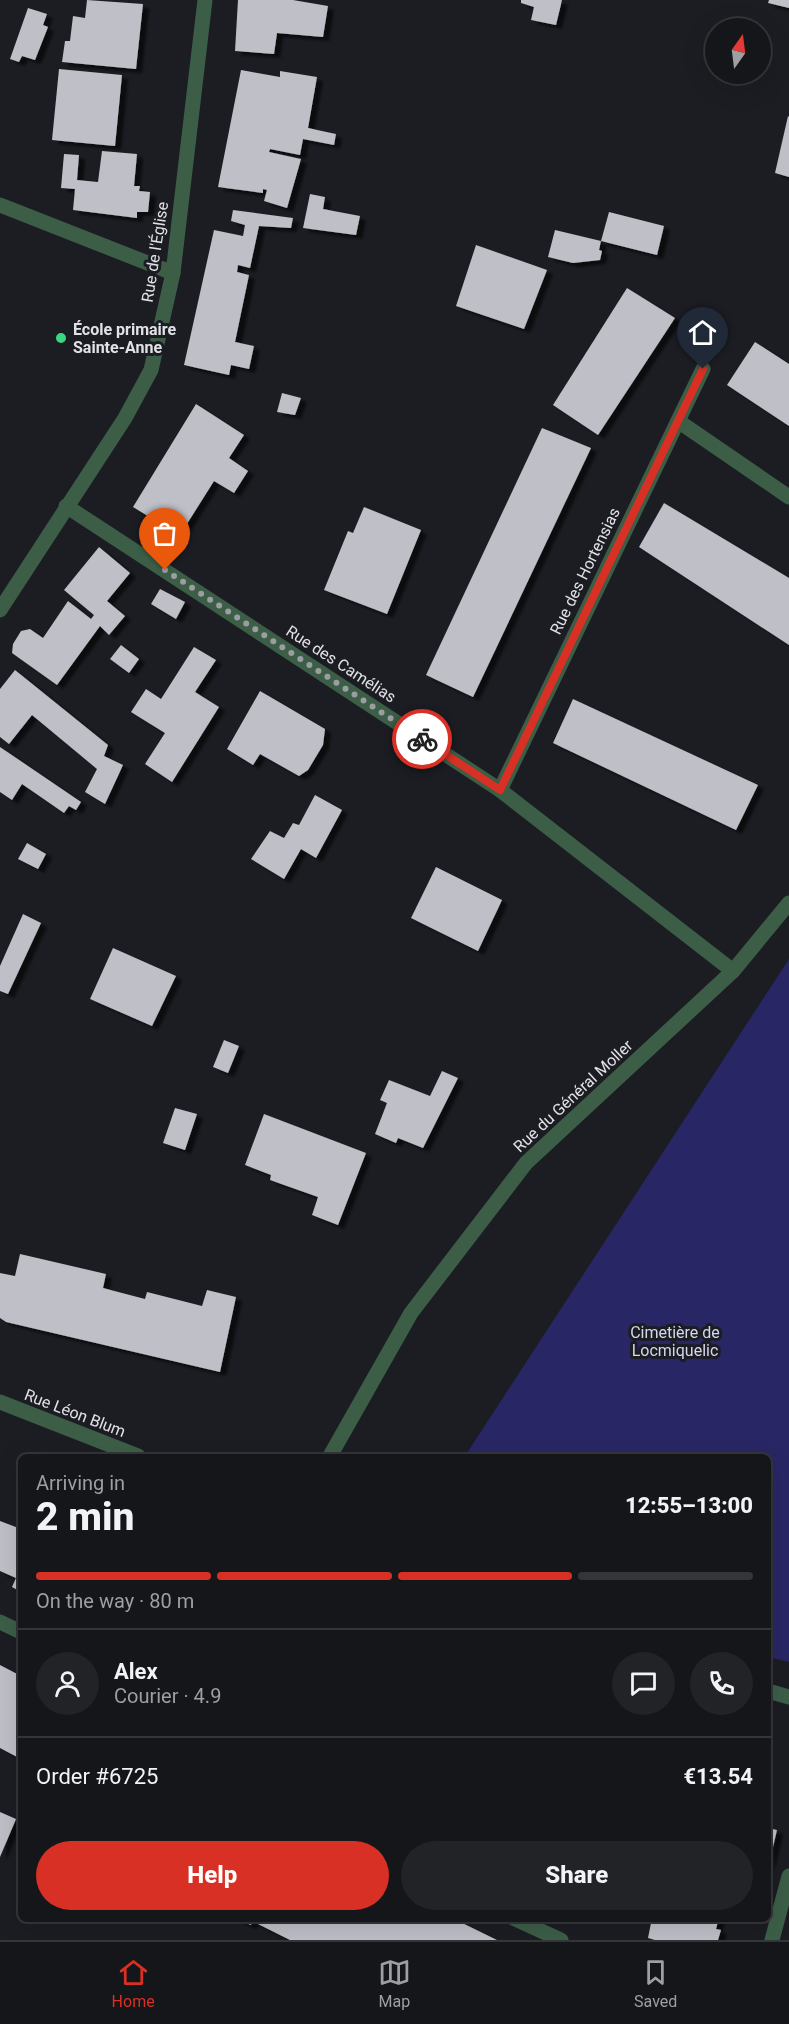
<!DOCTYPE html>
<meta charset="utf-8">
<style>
body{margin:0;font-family:Roboto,sans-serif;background:#222327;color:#f1f3f6;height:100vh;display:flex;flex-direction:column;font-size:22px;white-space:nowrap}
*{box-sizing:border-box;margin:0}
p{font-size:20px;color:#9d9fa2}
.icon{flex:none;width:33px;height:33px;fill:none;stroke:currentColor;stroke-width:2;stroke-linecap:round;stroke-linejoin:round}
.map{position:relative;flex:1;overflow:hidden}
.sheet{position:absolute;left:18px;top:1454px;width:753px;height:468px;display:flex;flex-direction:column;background:#15161a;border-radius:9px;box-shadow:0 6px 24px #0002,0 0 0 2px #343539}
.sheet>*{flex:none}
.needle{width:39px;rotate:14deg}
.buttons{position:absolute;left:705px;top:18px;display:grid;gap:12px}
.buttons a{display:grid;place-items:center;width:66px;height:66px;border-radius:50%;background:#15161a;box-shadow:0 6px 24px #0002,0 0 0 2px #343539;font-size:30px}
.pin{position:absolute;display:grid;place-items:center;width:51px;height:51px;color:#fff;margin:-62px -26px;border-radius:50% 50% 50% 0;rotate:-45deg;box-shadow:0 0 6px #0007}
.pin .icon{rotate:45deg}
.courier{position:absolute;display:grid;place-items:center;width:60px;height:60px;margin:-30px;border:4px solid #d93025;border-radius:50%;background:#fff;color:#222;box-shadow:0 2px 8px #0007}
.head em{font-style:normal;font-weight:800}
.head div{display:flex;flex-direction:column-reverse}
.head{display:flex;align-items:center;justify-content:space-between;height:102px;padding:0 18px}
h1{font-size:39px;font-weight:800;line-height:45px}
.bar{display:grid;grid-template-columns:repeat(4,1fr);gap:9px 6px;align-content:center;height:72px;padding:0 18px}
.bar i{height:8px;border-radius:4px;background:#343539}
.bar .selected{background:#d93025}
.bar p{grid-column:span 4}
.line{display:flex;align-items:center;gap:15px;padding:0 18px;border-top:2px solid #343539}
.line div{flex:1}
.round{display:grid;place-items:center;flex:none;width:63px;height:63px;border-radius:32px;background:#222327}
.button{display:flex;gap:12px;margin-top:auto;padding:12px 18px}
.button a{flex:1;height:69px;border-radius:36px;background:#d93025;color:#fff;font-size:24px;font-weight:800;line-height:69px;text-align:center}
.button a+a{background:#222327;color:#f1f3f6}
.menu{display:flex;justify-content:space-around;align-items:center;height:84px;border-top:2px solid #343539;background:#15161a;font-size:16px;color:#9d9fa2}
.menu a{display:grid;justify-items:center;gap:3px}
.menu .selected{color:#d93025}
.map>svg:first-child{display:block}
</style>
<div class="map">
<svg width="789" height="1940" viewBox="0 0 789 1940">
<defs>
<filter id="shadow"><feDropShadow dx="6" dy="4" stdDeviation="1.5" flood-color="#0009"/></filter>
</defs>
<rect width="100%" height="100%" fill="#1c1d23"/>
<path fill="#292665" d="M 789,959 L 789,1662 L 768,1657 L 768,1456 L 465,1456 Z"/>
<g fill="#bebfc7" filter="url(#shadow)">
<path d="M 87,0 L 143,4 L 136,69 L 62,62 L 65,41 L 70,41 L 73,16 L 85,18 Z"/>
<path d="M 238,0 L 293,0 L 328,6 L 323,37 L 277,33 L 274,54 L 235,51 Z"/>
<path d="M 521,0 L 562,0 L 556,25 L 531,20 L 534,7 L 521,3 Z"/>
<path d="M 769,0 L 789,0 L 789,8 L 768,3 Z"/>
<path d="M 28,8 L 47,14 L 43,25 L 48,27 L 35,60 L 22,56 L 19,62 L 10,59 Z"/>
<path d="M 59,69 L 122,75 L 115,146 L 52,140 Z"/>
<path d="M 241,70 L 280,77 L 280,71 L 317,77 L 308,128 L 336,134 L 334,145 L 303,139 L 300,155 L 270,149 L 269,152 L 301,159 L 287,208 L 264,201 L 267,190 L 263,189 L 263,193 L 218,187 Z"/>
<path d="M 788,116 L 789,117 L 789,177 L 775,173 Z"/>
<path d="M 102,151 L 137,154 L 134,186 L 140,186 L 139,191 L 150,192 L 148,212 L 137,212 L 137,218 L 73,210 L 75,189 L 61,188 L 64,154 L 79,155 L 77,180 L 98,182 Z"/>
<path d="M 310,194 L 325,197 L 323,209 L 360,216 L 356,235 L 303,228 Z"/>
<path d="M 233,210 L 293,218 L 291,228 L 259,226 L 250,268 L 238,265 L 237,272 L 249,275 L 235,342 L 254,346 L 249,369 L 231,365 L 229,375 L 184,365 L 214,230 L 243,236 L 245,225 L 231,221 Z"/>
<path d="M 609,212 L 664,226 L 657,255 L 601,241 Z"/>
<path d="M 555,230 L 601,241 L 599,250 L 602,251 L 600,260 L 573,263 L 548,257 Z"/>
<path d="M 476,245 L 547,270 L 524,329 L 456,306 Z"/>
<path d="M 627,288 L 675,318 L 598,435 L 553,405 Z"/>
<path d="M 755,342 L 789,364 L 789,426 L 727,385 Z"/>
<path d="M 282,393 L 301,398 L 295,415 L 277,412 Z"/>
<path d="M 196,404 L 244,435 L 229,458 L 248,471 L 234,493 L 214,481 L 185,527 L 171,518 L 166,527 L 133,507 Z"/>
<path d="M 542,428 L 591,448 L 473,697 L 426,675 Z"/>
<path d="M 664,503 L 789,578 L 789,645 L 639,547 Z"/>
<path d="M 364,507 L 421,530 L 387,614 L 324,590 L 348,531 L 353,533 Z"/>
<path d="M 99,547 L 130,573 L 107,601 L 125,616 L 109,635 L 100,626 L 57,685 L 12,653 L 13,644 L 21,631 L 30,629 L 43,638 L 68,601 L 91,619 L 94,615 L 64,590 Z"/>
<path d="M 160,589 L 185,602 L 176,619 L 151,604 Z"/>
<path d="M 121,645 L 139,659 L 129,673 L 110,659 Z"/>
<path d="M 194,647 L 216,660 L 195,692 L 219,707 L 172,782 L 145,764 L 165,733 L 131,712 L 146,689 L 161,699 Z"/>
<path d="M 15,670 L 108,745 L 104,756 L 123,765 L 105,804 L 85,792 L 97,769 L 32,715 L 9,744 L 0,737 L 0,689 Z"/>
<path d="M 260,691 L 325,729 L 323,745 L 308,770 L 299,776 L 260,754 L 253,765 L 227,749 Z"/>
<path d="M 573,699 L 758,785 L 736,830 L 553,743 Z"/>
<path d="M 0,747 L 81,802 L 76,810 L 69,806 L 64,813 L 22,784 L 12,800 L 0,792 Z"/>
<path d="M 315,795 L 342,810 L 316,858 L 301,849 L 284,879 L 251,859 L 270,831 L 284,838 L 293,823 L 299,825 Z"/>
<path d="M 27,843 L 46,854 L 38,869 L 18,859 Z"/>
<path d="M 436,867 L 502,900 L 478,951 L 411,918 Z"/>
<path d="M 23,914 L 41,923 L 8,994 L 0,991 L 0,966 Z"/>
<path d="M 113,948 L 176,976 L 152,1026 L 90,999 Z"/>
<path d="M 224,1040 L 239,1046 L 228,1073 L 213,1067 Z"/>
<path d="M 442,1071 L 458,1078 L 423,1148 L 398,1138 L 396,1143 L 375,1134 L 387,1103 L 380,1100 L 389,1080 L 430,1096 Z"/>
<path d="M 175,1108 L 197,1114 L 185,1150 L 163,1143 Z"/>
<path d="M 264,1114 L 366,1153 L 338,1225 L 312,1215 L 318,1197 L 270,1180 L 271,1175 L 245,1165 Z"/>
<path d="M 20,1254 L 106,1274 L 103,1288 L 145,1299 L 147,1292 L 202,1306 L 207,1290 L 236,1297 L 220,1372 L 6,1322 L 0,1318 L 0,1273 L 15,1276 Z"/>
<path d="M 0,1521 L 21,1529 L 21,1592 L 12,1587 L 16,1578 L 0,1571 Z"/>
<path d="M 0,1665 L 21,1676 L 21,1759 L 0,1748 Z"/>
<path d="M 0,1812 L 16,1819 L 0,1857 Z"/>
<path d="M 768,1828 L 777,1830 L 769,1864 L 768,1864 Z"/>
<path d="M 452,1918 L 497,1940 L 290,1940 L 252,1921 L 251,1925 L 236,1919 Z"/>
<path d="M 652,1918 L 719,1918 L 716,1929 L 721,1930 L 718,1940 L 655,1940 L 648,1938 Z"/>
</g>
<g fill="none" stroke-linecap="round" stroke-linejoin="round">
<g stroke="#3c5e47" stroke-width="15">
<path d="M 0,205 L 173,273"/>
<path d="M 678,421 L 789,497"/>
<path d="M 66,506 L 500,790 L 733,971"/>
<path d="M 0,610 L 125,418 L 151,370 L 173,273 L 205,0"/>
<path d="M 500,790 L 703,369"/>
<path d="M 0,1402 L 138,1456"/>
<path d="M 330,1456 L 411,1313 L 526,1163 L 733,971 L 789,903"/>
<path d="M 0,1622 L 21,1632"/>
<path d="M 768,1691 L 789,1697"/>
<path d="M 513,1918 L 561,1940"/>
<path d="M 772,1940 L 789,1876"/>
</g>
</g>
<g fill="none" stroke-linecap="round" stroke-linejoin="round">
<path stroke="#9c9da2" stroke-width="6" stroke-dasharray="0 10.8" d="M 165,570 L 422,739"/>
<path stroke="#d93025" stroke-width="8" d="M 422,739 L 500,790 L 703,369"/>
</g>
<circle fill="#37d880" stroke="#1c1d23" stroke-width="2" cx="61" cy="338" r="6"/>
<g text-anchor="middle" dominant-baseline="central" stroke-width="6" stroke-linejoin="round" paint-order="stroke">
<g font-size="16" fill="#e1e2e6" stroke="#1c1d23">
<text transform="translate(155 252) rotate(-81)">Rue de l'Église</text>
<text transform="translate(585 571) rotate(-64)">Rue des Hortensias</text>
<text transform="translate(341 664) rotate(33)">Rue des Camélias</text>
<text transform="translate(573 1096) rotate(-43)">Rue du Général Moller</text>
<text transform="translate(75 1413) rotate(21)">Rue Léon Blum</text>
</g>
<g font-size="16" font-weight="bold" fill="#e1e2e6" stroke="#1c1d23" text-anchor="start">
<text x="73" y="329">École primaire<tspan x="73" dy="18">Sainte-Anne</tspan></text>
</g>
<g font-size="16" fill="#d5d7ed" stroke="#1c1d23">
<text x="675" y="1332">Cimetière de<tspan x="675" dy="18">Locmiquelic</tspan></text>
</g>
</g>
</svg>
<div class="buttons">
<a><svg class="needle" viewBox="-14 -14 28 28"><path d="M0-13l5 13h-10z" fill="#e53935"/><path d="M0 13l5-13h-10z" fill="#9d9fa2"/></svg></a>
</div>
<div class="pin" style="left:165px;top:570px;background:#ea580c"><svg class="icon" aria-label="bag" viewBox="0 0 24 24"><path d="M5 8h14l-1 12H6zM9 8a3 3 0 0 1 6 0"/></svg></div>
<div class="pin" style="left:703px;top:369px;background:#1f2937"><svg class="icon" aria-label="home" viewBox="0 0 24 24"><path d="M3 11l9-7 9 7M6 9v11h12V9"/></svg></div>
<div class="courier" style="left:422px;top:739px"><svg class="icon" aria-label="bike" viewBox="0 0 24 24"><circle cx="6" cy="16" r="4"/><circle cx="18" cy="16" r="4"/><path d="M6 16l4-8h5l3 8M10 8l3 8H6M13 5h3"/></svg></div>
<section class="sheet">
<div class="head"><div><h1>2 min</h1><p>Arriving in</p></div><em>12:55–13:00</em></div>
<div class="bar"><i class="selected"></i><i class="selected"></i><i class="selected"></i><i></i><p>On the way · 80 m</p></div>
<div class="line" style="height:108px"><a class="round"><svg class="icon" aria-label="person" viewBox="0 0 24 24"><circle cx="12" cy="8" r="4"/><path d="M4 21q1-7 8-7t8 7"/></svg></a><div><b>Alex</b><p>Courier · 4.9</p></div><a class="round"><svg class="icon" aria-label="chat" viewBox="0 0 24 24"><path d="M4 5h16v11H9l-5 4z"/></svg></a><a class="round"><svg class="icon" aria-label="phone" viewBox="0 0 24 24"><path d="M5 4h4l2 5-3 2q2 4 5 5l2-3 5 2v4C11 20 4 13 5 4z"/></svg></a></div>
<div class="line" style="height:78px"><div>Order #6725</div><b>€13.54</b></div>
<div class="button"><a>Help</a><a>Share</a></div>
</section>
</div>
<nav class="menu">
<a class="selected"><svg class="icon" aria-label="home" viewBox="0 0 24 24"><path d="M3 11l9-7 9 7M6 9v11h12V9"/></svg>Home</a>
<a><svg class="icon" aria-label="map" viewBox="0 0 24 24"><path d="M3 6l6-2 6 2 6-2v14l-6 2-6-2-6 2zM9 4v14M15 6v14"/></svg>Map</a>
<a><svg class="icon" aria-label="saved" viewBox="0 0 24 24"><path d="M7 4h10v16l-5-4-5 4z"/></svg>Saved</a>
</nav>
